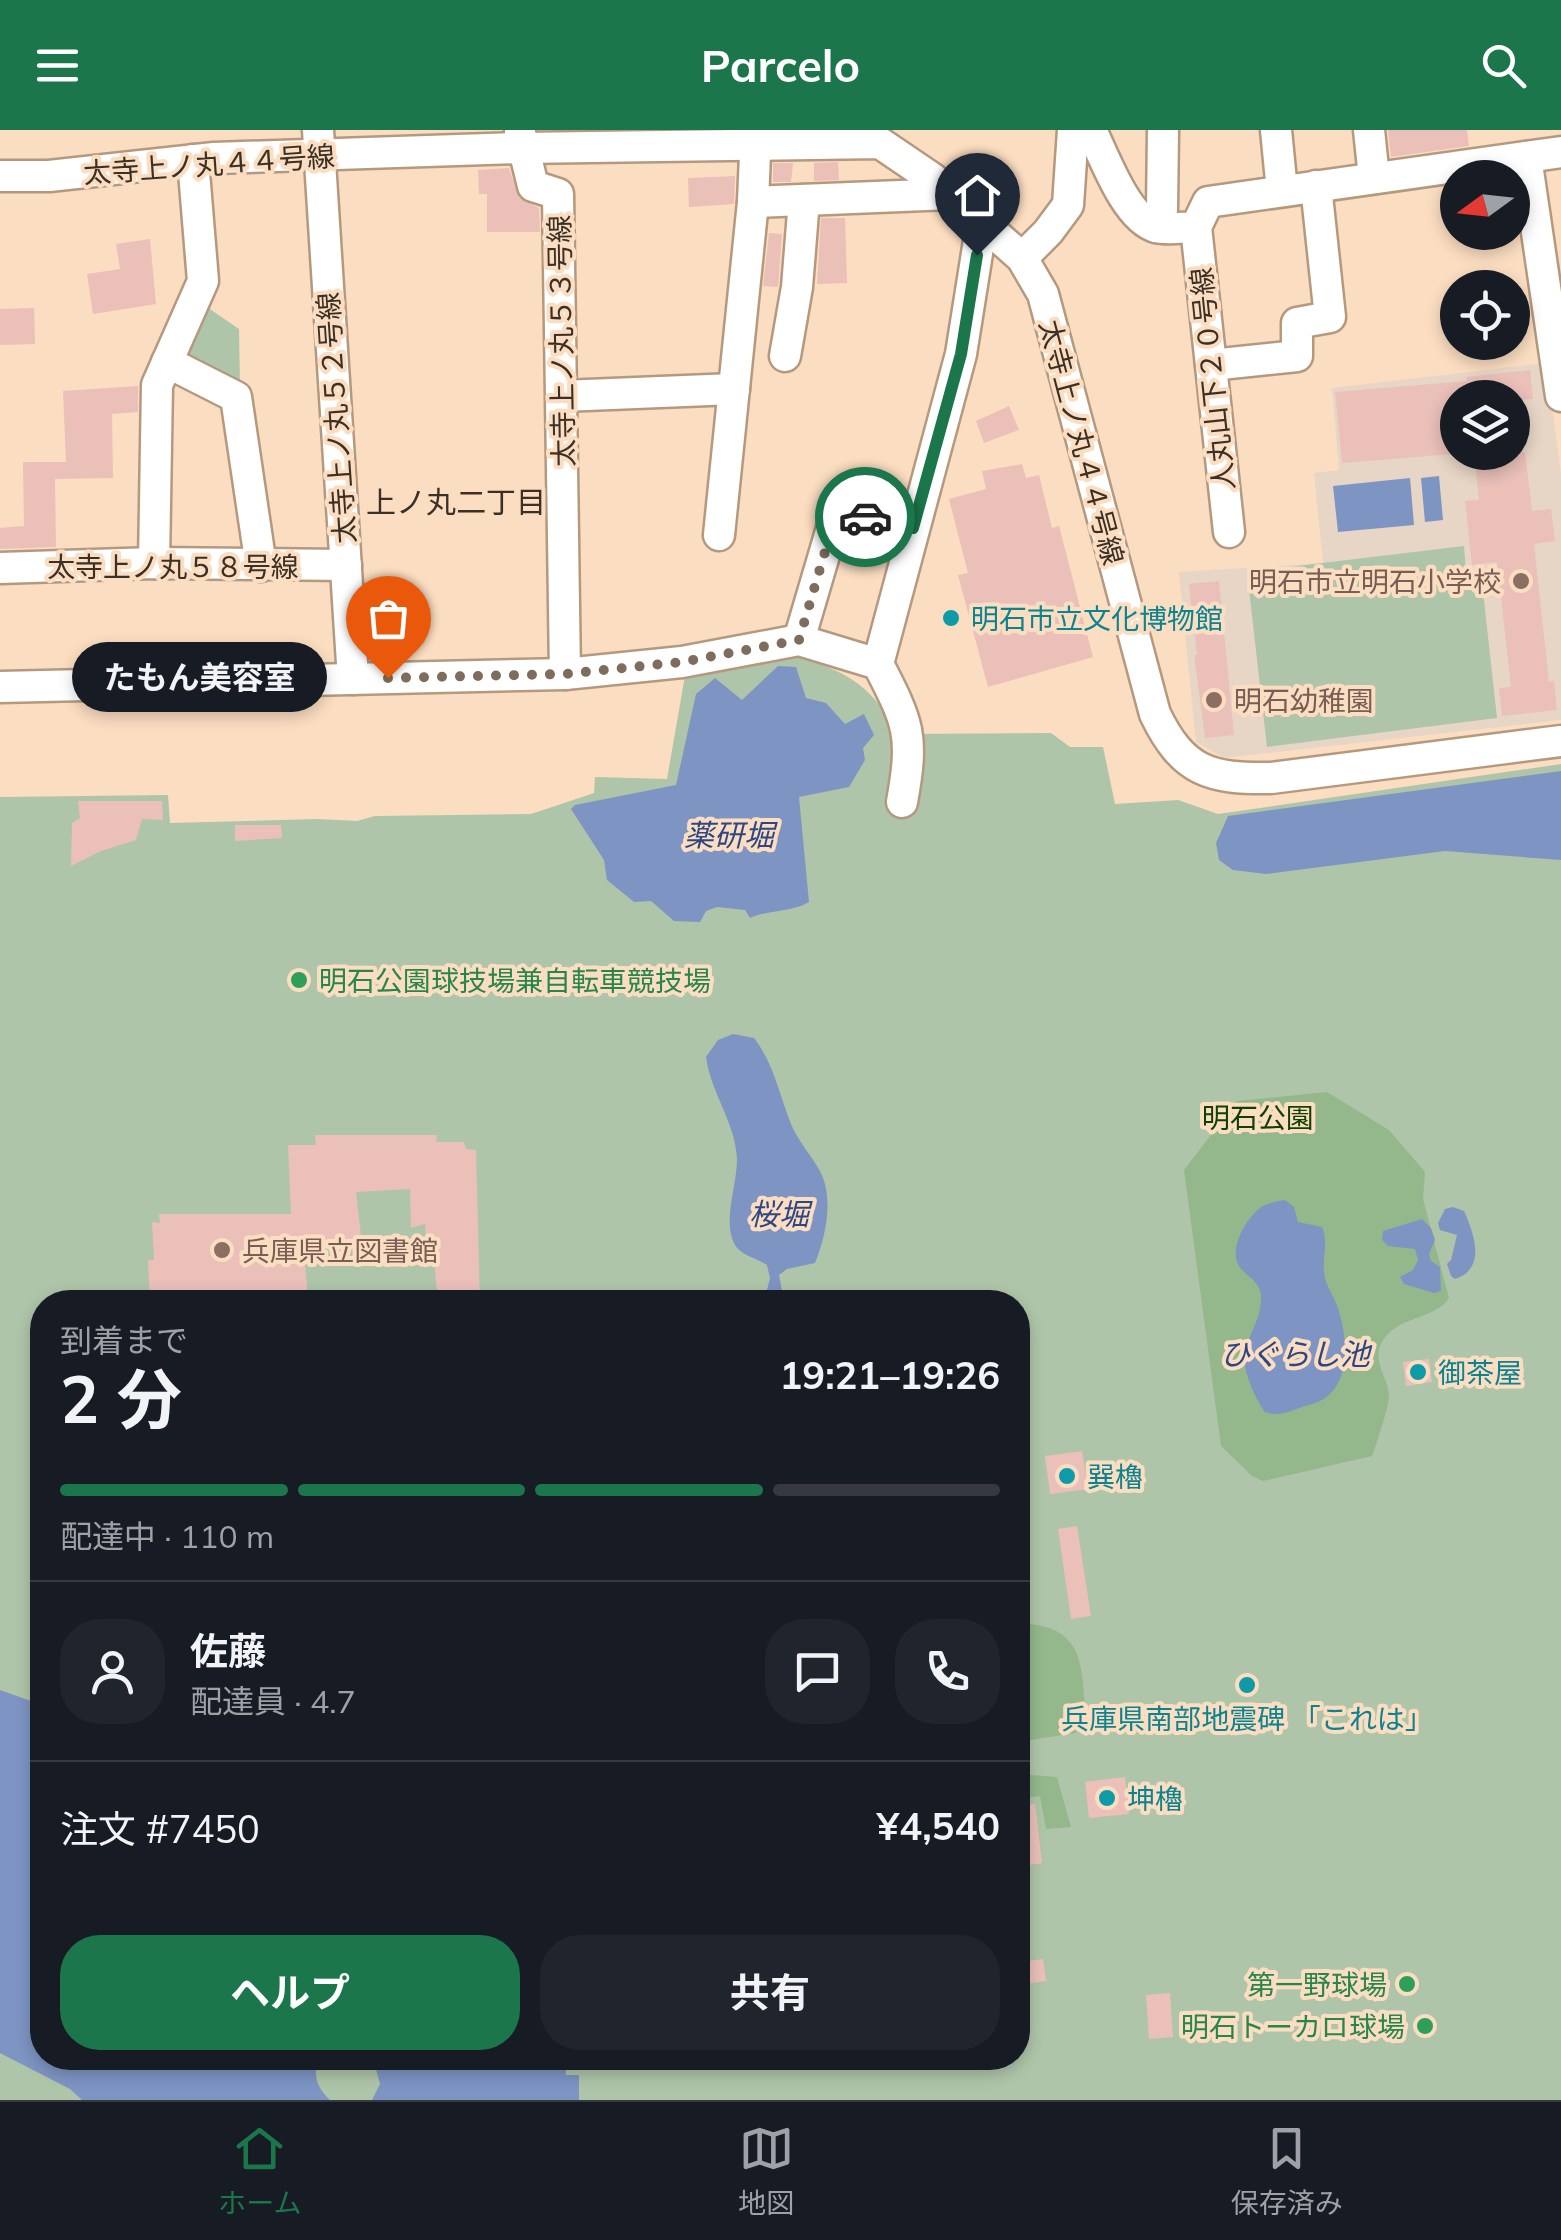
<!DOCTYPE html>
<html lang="ja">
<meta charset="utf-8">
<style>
body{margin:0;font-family:Mulish,"Noto Sans JP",sans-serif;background:#20242c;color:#f1f3f6;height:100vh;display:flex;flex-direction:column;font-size:38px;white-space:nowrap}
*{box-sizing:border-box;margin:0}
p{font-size:32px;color:#9ea1a6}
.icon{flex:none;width:55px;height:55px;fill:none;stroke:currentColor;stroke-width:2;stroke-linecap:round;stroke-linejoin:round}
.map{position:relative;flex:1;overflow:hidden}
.panel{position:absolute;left:30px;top:1160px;width:1000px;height:780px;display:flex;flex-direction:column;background:#171b24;border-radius:40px;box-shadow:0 5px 15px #0003}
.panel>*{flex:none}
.needle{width:65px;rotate:255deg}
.fabs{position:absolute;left:1440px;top:30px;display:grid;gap:20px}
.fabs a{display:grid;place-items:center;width:90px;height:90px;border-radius:50%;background:#171b24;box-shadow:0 5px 15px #0003;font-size:50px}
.pin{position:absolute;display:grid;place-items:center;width:85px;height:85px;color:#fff;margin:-102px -42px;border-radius:50% 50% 50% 0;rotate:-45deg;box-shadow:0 0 10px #0007}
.pin .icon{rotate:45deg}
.courier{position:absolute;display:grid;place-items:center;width:100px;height:100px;margin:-50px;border:8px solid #1b764b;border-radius:50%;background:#fff;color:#222;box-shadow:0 2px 12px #0007}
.bubble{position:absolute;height:70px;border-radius:35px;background:#171b24;box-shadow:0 5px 15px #0003;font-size:32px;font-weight:700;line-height:70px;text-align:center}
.headline em{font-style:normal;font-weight:700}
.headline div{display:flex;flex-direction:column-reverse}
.headline{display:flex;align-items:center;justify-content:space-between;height:170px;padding:0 30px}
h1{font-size:65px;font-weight:700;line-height:75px}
.bar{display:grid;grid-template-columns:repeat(4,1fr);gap:15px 10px;align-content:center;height:120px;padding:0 30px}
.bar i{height:12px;border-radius:8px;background:#363941}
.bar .on{background:#1b764b}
.bar p{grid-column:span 4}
.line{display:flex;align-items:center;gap:25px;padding:0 30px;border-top:2px solid #363941}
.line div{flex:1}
.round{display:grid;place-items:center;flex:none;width:105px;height:105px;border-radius:40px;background:#20242c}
.cta{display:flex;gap:20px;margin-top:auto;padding:20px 30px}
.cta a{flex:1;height:115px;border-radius:40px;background:#1b764b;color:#fff;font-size:40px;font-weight:700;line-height:115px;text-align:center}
.cta a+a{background:#20242c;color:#f1f3f6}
header{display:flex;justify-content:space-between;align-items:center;height:130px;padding:0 30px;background:#1b764b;color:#fff;font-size:45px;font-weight:700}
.tabs{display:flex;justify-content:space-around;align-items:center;height:140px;border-top:2px solid #363941;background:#171b24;font-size:28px;color:#9ea1a6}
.tabs a{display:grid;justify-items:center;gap:5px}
.tabs .on{color:#1b764b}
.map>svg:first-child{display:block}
</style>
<header><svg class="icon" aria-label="menu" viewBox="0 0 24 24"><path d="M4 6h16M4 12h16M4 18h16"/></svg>Parcelo<svg class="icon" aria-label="search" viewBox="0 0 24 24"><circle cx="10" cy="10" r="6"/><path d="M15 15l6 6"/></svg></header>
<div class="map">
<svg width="1561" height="1970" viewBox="0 0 1561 1970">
<rect width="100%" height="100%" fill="#fbddc1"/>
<path fill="#e7d6c5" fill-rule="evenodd" d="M 1546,233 L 1561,344 L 1561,590 L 1224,628 L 1196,612 L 1179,442 L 1323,433 L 1314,343 L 1339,340 L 1332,258 ZM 1458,268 L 1512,268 L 1512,322 L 1458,322 Z"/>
<g fill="#afc5a9" fill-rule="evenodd">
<path d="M 204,175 L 239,199 L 240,256 L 181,225 Z"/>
<path d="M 1464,416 L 1466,443 L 1481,443 L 1497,588 L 1267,617 L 1247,442 Z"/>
<path d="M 793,525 C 850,543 868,553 900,604 L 1051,603 L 1070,617 L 1103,617 L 1115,674 L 1178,670 L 1218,684 L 1561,634 L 1561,1970 L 0,1970 L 0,667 L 168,665 L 170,693 L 317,689 L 357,691 L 375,686 L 531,684 L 594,663 L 595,647 L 667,649 L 686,540 ZM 42,1172 L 1018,1172 L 1018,1928 L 42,1928 Z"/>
</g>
<g fill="#94b88b">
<path d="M 1327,962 L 1389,1000 L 1425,1042 L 1423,1069 L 1449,1168 C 1434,1191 1395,1185 1381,1214 C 1372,1233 1389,1248 1389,1267 C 1389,1275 1376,1316 1372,1326 L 1263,1351 L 1252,1346 L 1221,1316 L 1184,1040 L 1237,971 Z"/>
<path d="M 1030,1494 C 1087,1500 1081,1541 1086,1587 L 1075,1603 L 1018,1612 L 1018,1500 Z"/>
<path d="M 1031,1645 L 1057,1647 L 1071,1697 L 1046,1699 L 1040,1666 L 1018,1669 L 1018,1647 Z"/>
</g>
<g fill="#7e94c3">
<path d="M 1439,346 L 1443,390 L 1425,392 L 1421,348 Z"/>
<path d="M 1410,348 L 1414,395 L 1338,402 L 1333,356 Z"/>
<path d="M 778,536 L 796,537 L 806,568 L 826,573 L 845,594 L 864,584 L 874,605 L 863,618 L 865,630 L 849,657 L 799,667 L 809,772 C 790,783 770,779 750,788 L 745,780 L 717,777 L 706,781 L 700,792 L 674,791 L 651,771 L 634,772 L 607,750 L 604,730 L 571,679 L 575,675 L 676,655 L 696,564 L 715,548 L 742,570 Z"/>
<path d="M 1561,641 L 1561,730 L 1445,721 L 1266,744 L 1233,740 L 1219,730 L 1216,713 L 1228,686 Z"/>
<path d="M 733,904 L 754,908 C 774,934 779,964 791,994 C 798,1011 811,1025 820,1041 C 834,1068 826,1106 815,1133 L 787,1139 L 779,1145 L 784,1172 L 764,1172 L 770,1148 L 767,1135 C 757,1128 742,1126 735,1115 C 722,1092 737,1055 737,1030 C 736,993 711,964 706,927 L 718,910 Z"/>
<path d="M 1285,1070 L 1294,1077 L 1298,1092 L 1322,1097 C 1329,1114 1322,1125 1324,1142 C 1325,1155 1334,1166 1338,1178 C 1349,1213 1352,1265 1309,1275 C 1292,1279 1282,1288 1265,1282 C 1254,1266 1240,1237 1246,1218 C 1251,1200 1262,1186 1261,1166 C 1260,1150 1247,1148 1239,1136 C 1228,1119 1247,1086 1263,1076 C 1269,1073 1278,1071 1285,1070 Z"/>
<path d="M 1453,1077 L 1464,1081 C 1474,1103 1487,1139 1455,1149 L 1451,1146 L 1447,1134 L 1451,1130 L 1457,1105 L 1440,1100 L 1438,1093 L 1445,1079 Z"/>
<path d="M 1422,1089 L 1431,1098 L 1435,1110 L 1429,1124 L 1431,1131 L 1440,1137 L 1441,1161 L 1434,1163 L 1404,1154 L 1400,1147 L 1413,1140 L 1418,1130 L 1415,1119 L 1388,1116 L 1382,1110 L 1383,1101 Z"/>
<path d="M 0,1560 L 42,1575 L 42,1928 L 317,1928 C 314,1946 316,1957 330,1970 L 82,1970 L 70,1959 L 0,1923 Z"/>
<path d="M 373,1928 L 565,1928 L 566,1945 L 579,1945 L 579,1970 L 372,1970 L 380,1954 Z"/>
</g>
<g fill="#eac0b9">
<path d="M 1388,0 L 1467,0 L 1469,16 L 1391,27 Z"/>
<path d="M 838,32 L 839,50 L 814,51 L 814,33 Z"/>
<path d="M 773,33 L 793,33 L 791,52 L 773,52 Z"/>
<path d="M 509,38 L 519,68 L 539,78 L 540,102 L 487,102 L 487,64 L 479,64 L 478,40 Z"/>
<path d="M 735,46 L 734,74 L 689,77 L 688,48 Z"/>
<path d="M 821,88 L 845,88 L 847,153 L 817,154 Z"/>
<path d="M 769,103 L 782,104 L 778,157 L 763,156 Z"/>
<path d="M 150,109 L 156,174 L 93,184 L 87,144 L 120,139 L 116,114 Z"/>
<path d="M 34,178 L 35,214 L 0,215 L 0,179 Z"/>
<path d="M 1530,240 L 1533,269 L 1512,271 L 1512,268 L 1448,268 L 1453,324 L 1342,333 L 1335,262 L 1467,251 L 1466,247 Z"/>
<path d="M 138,256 L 138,282 L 112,284 L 113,348 L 55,349 L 56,417 L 0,419 L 0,398 L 24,396 L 23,332 L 66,332 L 63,261 Z"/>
<path d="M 1009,276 L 1019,300 L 984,313 L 976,291 Z"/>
<path d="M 1474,322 L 1525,322 L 1532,381 L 1551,379 L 1555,411 L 1534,414 L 1549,552 L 1554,551 L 1557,580 L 1502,586 L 1499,558 L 1511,557 L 1497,432 L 1472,435 L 1465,371 L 1479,370 Z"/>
<path d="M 1022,334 L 1026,348 L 1039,345 L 1052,398 L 1059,396 L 1093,527 L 988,557 L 958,445 L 968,443 L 949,369 L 986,359 L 982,341 Z"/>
<path d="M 1219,451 L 1234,605 L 1205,608 L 1194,525 L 1197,525 L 1189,454 Z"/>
<path d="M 78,671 L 162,671 L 163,690 L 142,689 L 136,710 L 101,721 L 71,736 L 72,693 L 80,688 Z"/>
<path d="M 235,695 L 281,695 L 282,708 L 235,711 Z"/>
<path d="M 315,1005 L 437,1005 L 436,1012 L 464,1012 L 466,1019 L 476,1020 L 480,1172 L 438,1172 L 433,1119 L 426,1118 L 425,1094 L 411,1098 L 410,1059 L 356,1062 L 362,1115 L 304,1117 L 308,1172 L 150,1172 L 148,1130 L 154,1130 L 152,1092 L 160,1093 L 159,1084 L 291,1084 L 288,1015 L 316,1015 Z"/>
<path d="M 1429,1229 L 1432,1252 L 1406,1256 L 1403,1232 Z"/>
<path d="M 1082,1321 L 1088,1359 L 1050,1364 L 1045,1326 Z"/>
<path d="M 1077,1396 L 1091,1486 L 1071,1489 L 1058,1399 Z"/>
<path d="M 1125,1647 L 1129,1684 L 1089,1688 L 1085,1652 Z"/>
<path d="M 1035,1674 L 1042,1733 L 1018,1737 L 1018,1677 Z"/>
<path d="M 1043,1829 L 1046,1851 L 1025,1854 L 1022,1832 Z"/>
<path d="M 1170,1863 L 1173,1907 L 1149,1909 L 1146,1865 Z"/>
</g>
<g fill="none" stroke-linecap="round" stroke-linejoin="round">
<defs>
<g id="minor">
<path d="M 318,0 L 353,549"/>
<path d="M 1091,0 C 1104,26 1126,89 1156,97 C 1167,100 1184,97 1196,97 L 1208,72 L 1561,22"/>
<path d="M 1276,0 L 1282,61"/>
<path d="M 1369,0 L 1374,48"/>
<path d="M 520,3 L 533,56 L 558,64 L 565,544"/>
<path d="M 1526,27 L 1561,266"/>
<path d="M 0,46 L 49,46 L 214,28 L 521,18 L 880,13 L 933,49 L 1022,128 L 1043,164 L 1155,584 C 1183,642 1210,649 1271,648 L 1561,611"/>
<path d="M 753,72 L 950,64"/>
<path d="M 1156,97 L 1162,80 L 1163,0"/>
<path d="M 1196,97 L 1229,402"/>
<path d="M 1022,128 L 1048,102 L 1068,75 L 1073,0"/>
<path d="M 785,226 L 797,157 L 804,70"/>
<path d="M 167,232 L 236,267 L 261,436"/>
<path d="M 1211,235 L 1297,226 L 1297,193 L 1330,187 L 1316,56"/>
<path d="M 562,266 L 734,259"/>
<path d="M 719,405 L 753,72 L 756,0"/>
<path d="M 154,433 L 157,255 L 203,151 L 193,30"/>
<path d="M 0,438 L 154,433 L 346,435"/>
<path d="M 799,510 L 837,381 L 913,398"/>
<path d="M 878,534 L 961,224 L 982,92"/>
<path d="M 0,557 L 565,544 L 682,532 L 799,510 L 878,534 C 909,594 914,605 902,672"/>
</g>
</defs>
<use href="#minor" stroke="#b5997f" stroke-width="35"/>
<use href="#minor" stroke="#fff" stroke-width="30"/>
</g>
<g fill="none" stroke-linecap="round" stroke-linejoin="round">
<path stroke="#7e6d5c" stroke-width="10" stroke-dasharray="0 18" d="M 388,548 L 565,544 L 682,532 L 799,510 L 837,381 L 865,387"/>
<path stroke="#1b764b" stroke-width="12" d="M 865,387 L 913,398 L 961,224 L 977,125"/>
</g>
<g fill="#8d6e63" stroke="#fbddc1" stroke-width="4">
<circle cx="1521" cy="451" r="10"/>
<circle cx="1214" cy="570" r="10"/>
<circle cx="222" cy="1120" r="10"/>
</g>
<g fill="#0f9aa8" stroke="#fbddc1" stroke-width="4">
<circle cx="951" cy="488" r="10"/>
<circle cx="1418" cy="1242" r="10"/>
<circle cx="1067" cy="1346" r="10"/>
<circle cx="1247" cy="1555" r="10"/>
<circle cx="1107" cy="1668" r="10"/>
</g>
<g fill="#2e9e5b" stroke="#fbddc1" stroke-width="4">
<circle cx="299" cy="850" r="10"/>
<circle cx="1407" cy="1854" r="10"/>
<circle cx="1425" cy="1896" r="10"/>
</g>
<g text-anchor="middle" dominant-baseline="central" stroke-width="8" stroke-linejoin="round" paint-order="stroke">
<g font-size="28" fill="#3b3025" stroke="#fbddc1">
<text transform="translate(209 34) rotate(-4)">太寺上ノ丸４４号線</text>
<text transform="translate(561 211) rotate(-91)">太寺上ノ丸５３号線</text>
<text transform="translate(1212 249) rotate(-96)">人丸山下２０号線</text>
<text transform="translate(336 288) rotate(-94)">太寺上ノ丸５２号線</text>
<text transform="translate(1082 312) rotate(75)">太寺上ノ丸４４号線</text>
<text x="173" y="436">太寺上ノ丸５８号線</text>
</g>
<g font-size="28" fill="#785e54" stroke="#fbddc1" text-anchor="start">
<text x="1501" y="451" text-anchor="end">明石市立明石小学校</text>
<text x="1234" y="570">明石幼稚園</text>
<text x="242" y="1120">兵庫県立図書館</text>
</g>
<g font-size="28" fill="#0d838f" stroke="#fbddc1" text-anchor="start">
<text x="971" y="488">明石市立文化博物館</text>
<text x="1438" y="1242">御茶屋</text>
<text x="1087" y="1346">巽櫓</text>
<text x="1247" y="1588" text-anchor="middle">兵庫県南部地震碑 「これは」</text>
<text x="1127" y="1668">坤櫓</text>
</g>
<g font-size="28" fill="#27864d" stroke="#fbddc1" text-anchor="end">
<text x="319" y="850" text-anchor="start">明石公園球技場兼自転車競技場</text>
<text x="1387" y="1854">第一野球場</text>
<text x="1405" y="1896">明石トーカロ球場</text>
</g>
<g font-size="28" fill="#114100" stroke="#fbddc1">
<text x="1258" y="987">明石公園</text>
</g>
<g font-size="30" fill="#3b3025" stroke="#fbddc1">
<text x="456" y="372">上ノ丸二丁目</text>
</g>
<g font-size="30" font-style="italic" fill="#2d4783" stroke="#fbddc1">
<text x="729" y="705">薬研堀</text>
<text x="779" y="1084">桜堀</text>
<text x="1295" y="1224">ひぐらし池</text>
</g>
</g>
</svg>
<div class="fabs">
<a><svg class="needle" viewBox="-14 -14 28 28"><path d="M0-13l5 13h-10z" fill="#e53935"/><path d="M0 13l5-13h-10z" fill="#9ea1a6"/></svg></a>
<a><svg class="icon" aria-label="locate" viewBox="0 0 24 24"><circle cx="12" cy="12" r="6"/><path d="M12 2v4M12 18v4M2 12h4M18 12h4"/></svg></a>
<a><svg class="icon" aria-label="layers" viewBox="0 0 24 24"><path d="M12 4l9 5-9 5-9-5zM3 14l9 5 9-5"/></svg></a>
</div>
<div class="pin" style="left:388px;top:548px;background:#ea580c"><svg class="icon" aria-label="bag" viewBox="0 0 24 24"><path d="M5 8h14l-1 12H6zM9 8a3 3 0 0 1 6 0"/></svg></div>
<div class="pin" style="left:977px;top:125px;background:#1f2937"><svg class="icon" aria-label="home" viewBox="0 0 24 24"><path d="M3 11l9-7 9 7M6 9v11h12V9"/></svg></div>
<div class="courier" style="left:865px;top:387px"><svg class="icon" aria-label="car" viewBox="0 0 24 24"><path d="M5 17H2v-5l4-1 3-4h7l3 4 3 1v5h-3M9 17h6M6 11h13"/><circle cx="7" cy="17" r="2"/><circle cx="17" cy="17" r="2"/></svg></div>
<div class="bubble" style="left:72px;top:512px;width:255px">たもん美容室</div>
<section class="panel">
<div class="headline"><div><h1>2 分</h1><p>到着まで</p></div><em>19:21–19:26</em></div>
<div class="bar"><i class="on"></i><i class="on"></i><i class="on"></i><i></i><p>配達中 · 110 m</p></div>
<div class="line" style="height:180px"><a class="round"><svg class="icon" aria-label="person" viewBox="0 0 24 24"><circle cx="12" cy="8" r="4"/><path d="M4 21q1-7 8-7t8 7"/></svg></a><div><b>佐藤</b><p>配達員 · 4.7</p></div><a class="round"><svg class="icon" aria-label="chat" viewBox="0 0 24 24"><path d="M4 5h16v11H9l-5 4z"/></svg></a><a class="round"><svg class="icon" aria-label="phone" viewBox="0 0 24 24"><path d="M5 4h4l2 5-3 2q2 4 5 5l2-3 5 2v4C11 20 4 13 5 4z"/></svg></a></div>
<div class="line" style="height:130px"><div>注文 #7450</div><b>¥4,540</b></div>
<div class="cta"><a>ヘルプ</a><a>共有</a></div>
</section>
</div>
<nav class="tabs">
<a class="on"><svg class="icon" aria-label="home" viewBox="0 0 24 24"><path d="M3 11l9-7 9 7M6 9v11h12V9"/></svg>ホーム</a>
<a><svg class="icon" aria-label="map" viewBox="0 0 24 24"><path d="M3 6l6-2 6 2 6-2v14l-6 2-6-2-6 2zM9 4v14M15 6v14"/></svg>地図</a>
<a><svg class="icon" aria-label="saved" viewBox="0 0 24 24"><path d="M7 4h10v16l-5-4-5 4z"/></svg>保存済み</a>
</nav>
